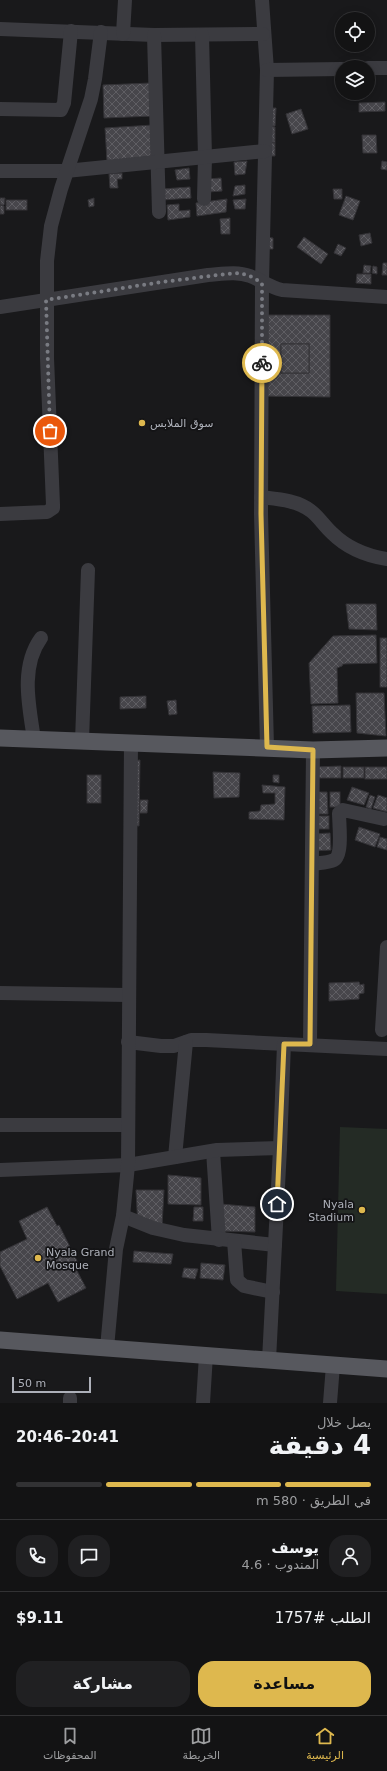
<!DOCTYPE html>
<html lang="ar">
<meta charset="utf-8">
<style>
body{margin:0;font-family:"DejaVu Sans",Vazirmatn,sans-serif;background:#202022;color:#f1f3f6;direction:rtl;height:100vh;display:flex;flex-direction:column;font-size:15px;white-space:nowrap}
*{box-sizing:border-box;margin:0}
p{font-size:13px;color:#9d9ea0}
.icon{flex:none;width:22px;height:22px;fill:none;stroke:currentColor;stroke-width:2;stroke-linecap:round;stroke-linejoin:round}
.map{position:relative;height:1403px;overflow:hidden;direction:ltr}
.drawer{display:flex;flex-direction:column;background:#131314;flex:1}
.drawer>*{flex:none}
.controls{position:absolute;left:335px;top:12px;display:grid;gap:8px}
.controls a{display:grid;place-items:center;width:40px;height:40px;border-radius:50%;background:#131314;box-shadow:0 2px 10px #0003,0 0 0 1px #323234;font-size:20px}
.scale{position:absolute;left:12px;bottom:10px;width:79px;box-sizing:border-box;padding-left:4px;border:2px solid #adb0b9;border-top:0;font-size:11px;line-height:14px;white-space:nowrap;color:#adb0b9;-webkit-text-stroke:3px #141416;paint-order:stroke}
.pin{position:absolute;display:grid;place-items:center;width:34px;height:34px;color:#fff;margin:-17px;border:2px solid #fff;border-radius:50%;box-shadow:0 1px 4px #0007}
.courier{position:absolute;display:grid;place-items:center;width:40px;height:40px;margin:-20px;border:3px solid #deb84e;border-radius:50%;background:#fff;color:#222;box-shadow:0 1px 5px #0007}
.overview em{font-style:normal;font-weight:800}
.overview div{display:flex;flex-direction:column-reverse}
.overview{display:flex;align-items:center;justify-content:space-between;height:68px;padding:0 16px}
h1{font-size:26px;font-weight:800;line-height:30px}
.bar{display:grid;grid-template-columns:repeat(4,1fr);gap:6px 4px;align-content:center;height:48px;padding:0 16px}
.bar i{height:5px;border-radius:3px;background:#323234}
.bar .selected{background:#deb84e}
.bar p{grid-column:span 4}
.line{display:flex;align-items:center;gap:10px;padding:0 16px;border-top:1px solid #323234}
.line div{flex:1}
.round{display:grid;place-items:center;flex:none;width:42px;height:42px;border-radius:16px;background:#202022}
.primary-button{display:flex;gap:8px;margin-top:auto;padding:8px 16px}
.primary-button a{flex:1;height:46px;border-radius:16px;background:#deb84e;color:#111;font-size:16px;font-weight:800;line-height:46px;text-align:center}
.primary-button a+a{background:#202022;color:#f1f3f6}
.dock{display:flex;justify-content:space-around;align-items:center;height:56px;border-top:1px solid #323234;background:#131314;font-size:11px;color:#9d9ea0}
.dock a{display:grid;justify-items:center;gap:2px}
.dock .selected{color:#deb84e}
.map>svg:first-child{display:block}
</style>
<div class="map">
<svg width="387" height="1403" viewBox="0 0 387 1403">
<defs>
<pattern id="building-cross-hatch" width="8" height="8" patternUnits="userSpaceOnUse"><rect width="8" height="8" fill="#47464b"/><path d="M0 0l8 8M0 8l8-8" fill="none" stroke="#5f5e63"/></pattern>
</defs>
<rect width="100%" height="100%" fill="#19191b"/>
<path fill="#242b25" d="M 340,1127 L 387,1129 L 387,1294 L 336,1291 Z"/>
<g fill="url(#building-cross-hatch)" stroke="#343337" fill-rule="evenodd">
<path d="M 151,83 L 153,116 L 104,118 L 103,85 Z"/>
<path d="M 385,102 L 385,111 L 359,112 L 359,103 Z"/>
<path d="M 270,108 L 276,108 L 275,126 L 269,126 Z"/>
<path d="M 301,109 L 308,129 L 292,134 L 286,114 Z"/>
<path d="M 153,125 L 155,159 L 107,161 L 105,128 Z"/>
<path d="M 268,126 L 275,127 L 275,143 L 268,142 Z"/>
<path d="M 362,135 L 376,135 L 377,153 L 363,153 Z"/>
<path d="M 268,143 L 275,143 L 275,156 L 267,156 Z"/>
<path d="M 247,161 L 245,174 L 235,175 L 234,162 Z"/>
<path d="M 382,161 L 387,162 L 387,170 L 381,169 Z"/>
<path d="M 189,168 L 190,179 L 177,180 L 175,170 Z"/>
<path d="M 122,173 L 122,179 L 117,179 L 118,188 L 110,188 L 109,174 Z"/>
<path d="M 221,178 L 222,191 L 208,192 L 207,179 Z"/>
<path d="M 245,185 L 245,194 L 233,196 L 235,186 Z"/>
<path d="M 190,187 L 191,198 L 162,200 L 162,189 Z"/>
<path d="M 333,189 L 342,189 L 342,199 L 334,199 Z"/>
<path d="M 346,196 L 360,201 L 353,220 L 339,215 Z"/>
<path d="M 0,198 L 5,198 L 4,205 L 0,205 Z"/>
<path d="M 94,198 L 94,206 L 89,207 L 88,200 Z"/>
<path d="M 227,199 L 226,212 L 197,216 L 196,203 Z"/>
<path d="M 246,199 L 245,209 L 235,209 L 233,200 Z"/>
<rect x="6" y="200" width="21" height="10"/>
<path d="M 179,204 L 179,211 L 190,210 L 190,217 L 168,220 L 167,205 Z"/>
<path d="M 0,205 L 4,206 L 4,214 L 0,214 Z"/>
<path d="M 230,218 L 230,234 L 221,234 L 220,219 Z"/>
<path d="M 370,233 L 372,243 L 361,246 L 359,235 Z"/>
<path d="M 265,237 L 273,238 L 273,249 L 264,249 Z"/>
<path d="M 304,237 L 328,254 L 321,264 L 297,247 Z"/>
<path d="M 338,244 L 346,248 L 341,256 L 334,253 Z"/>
<path d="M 383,263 L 387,263 L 387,275 L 382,275 Z"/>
<path d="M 364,265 L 371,266 L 370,273 L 363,273 Z"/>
<path d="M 373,266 L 377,267 L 377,274 L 372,273 Z"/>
<path d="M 357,274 L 371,274 L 371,284 L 356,283 Z"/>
<path d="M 258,315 L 330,315 L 330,397 L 258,396 ZM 281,344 L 309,344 L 309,373 L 281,373 Z"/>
<rect x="281" y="344" width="28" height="29"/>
<path d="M 346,604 L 376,604 L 377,630 L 349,629 Z"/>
<path d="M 376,635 L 377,663 L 343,664 L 342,666 L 337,668 L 338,703 L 311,704 L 309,663 L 333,636 Z"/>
<rect x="380" y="638" width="7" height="49"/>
<path d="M 356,693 L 384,693 L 386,736 L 357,733 Z"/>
<path d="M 146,696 L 146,708 L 120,709 L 120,697 Z"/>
<path d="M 176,700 L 177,714 L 169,715 L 167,701 Z"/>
<path d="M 350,705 L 351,732 L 313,733 L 312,706 Z"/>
<path d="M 140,760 L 139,826 L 133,825 L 133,761 Z"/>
<path d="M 341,766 L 341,778 L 317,778 L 316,767 Z"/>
<rect x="343" y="767" width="21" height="11"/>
<rect x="365" y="767" width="22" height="12"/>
<path d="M 213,772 L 240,773 L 239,797 L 214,798 Z"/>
<rect x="87" y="775" width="14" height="28"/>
<path d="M 273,775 L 279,775 L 279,783 L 273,782 Z"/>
<path d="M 262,785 L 285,787 L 284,820 L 249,819 L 249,812 L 260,811 L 261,805 L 275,804 L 275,793 L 263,793 Z"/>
<path d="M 352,787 L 369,793 L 364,805 L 347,800 Z"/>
<path d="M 318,792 L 327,792 L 328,814 L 318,814 Z"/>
<rect x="330" y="792" width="10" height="15"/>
<path d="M 370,795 L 375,797 L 371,809 L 366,807 Z"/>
<path d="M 378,795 L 387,798 L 387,812 L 373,808 Z"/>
<path d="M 140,800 L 148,800 L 147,813 L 140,813 Z"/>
<rect x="316" y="816" width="13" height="13"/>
<path d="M 359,827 L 380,834 L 375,847 L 355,840 Z"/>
<path d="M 330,833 L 331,850 L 311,851 L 311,834 Z"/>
<path d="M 380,837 L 387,839 L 387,850 L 377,847 Z"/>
<path d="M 359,982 L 360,985 L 364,984 L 364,993 L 359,994 L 359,999 L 329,1001 L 329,983 Z"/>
<path d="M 168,1175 L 201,1178 L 201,1205 L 168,1204 Z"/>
<path d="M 136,1190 L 164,1190 L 162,1226 L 138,1228 Z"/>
<path d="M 220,1204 L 255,1207 L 255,1232 L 221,1231 Z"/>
<path d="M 47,1207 L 57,1226 L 59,1225 L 79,1265 L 75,1267 L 86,1288 L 58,1302 L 48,1283 L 17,1299 L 0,1266 L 0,1252 L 27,1239 L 19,1221 Z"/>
<path d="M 194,1207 L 203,1207 L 203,1221 L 193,1221 Z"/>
<path d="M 134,1251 L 173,1254 L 171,1264 L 133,1262 Z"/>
<path d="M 201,1263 L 225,1265 L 223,1280 L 200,1278 Z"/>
<path d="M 184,1268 L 198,1269 L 195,1279 L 182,1277 Z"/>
</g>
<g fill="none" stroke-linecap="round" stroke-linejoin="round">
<g stroke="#3b3b40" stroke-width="14">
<path d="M 262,0 L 267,70 L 262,283 L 261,514 L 267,747"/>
<path d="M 0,29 L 154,35 L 263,34"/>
<path d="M 123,34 L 125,0"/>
<path d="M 154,35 L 159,212"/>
<path d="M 202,35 L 205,157 L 204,199"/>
<path d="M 368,68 L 387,68"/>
<path d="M 267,70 L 342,69"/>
<path d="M 0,109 L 61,110 L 64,103 L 71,31"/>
<path d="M 0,171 L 66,171 L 265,151"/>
<path d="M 0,307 L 208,275 C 222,274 237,271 250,276 C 261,280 269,287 282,290 L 387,297"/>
<path d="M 261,497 C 277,499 297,500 311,511 C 319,517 324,526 332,533 C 347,548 367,556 387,559"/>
<path d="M 0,514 L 47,512 L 53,508 L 53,505 L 47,358 L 47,261 L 51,226 L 61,189 L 91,99 L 95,79 L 101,32"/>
<path d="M 34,739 C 29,706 20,667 41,638"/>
<path d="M 82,741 L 88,570"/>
<path d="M 312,864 C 318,863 328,863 334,860 C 343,855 339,823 339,813 L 343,810 L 384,819"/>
<path d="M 0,993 L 128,995"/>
<path d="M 382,1030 L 387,947"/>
<path d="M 128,1042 L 161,1046 L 174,1046 L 191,1040 L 206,1040 L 387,1049"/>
<path d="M 310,1044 L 313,750"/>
<path d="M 0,1125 L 128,1125"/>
<path d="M 213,1151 L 219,1240"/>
<path d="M 175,1157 L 186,1042"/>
<path d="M 0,1170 L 128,1165 L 217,1150 L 280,1148"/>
<path d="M 123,1216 L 153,1228 L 184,1235 L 275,1245"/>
<path d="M 234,1241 L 237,1280 L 244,1286 L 273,1292"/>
<path d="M 107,1348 L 116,1249 L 123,1216 L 128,1165 L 131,742"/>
<path d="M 269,1360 L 280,1148 L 284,1044"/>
<path d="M 70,1403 L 70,1398"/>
<path d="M 203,1403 L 206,1355"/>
<path d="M 330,1403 L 333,1365"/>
</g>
<g stroke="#57585e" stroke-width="17">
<path d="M 0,738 L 313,750 L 387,748"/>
<path d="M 0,1340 L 387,1369"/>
</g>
</g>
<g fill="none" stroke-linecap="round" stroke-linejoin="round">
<path stroke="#797b82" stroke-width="4" stroke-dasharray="0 7.2" d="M 50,431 L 46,300 L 162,282 L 226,274 L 240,273 L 250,276 L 262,283 L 262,363"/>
<path stroke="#deb84e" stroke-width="5" d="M 262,363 L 261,514 L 267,747 L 313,750 L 310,1044 L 284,1044 L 277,1204"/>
</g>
<g fill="#deb84e" stroke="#141416" stroke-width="1.5">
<circle cx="142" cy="423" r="4"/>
<circle cx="362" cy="1210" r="4"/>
<circle cx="38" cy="1258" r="4"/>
</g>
<g text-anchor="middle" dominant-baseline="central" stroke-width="3.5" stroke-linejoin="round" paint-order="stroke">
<g font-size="11" fill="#adb0b9" stroke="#141416" text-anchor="start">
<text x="150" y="423">سوق الملابس</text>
<text x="354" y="1204" text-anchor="end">Nyala<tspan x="354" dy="13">Stadium</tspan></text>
<text x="46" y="1252">Nyala Grand<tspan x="46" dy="13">Mosque</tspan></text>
</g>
</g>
</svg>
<div class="controls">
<a><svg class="icon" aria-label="locate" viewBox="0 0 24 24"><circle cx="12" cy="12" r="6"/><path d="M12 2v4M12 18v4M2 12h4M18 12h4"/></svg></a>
<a><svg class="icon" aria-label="layers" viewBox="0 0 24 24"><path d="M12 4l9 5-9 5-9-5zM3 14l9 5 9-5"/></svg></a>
</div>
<div class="scale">50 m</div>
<div class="pin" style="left:50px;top:431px;background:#ea580c"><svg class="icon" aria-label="bag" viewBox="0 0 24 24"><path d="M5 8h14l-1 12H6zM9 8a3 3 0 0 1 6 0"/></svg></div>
<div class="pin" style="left:277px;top:1204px;background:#1f2937"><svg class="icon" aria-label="home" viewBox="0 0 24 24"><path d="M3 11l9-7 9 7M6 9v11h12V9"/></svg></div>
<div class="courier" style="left:262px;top:363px"><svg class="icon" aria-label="bike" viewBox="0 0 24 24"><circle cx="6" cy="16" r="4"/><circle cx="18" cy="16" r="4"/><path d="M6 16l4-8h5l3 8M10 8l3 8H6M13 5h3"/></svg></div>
</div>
<section class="drawer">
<div class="overview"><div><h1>4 دقيقة</h1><p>يصل خلال</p></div><em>20:41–20:46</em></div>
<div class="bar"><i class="selected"></i><i class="selected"></i><i class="selected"></i><i></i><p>في الطريق · 580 m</p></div>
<div class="line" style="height:72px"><a class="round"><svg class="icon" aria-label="person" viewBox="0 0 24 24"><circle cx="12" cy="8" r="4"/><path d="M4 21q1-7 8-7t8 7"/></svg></a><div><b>يوسف</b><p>المندوب · 4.6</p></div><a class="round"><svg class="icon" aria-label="chat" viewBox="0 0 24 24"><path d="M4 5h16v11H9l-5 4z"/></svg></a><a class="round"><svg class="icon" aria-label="phone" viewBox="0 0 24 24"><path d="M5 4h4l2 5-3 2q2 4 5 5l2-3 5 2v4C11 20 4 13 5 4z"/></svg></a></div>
<div class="line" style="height:52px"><div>الطلب #1757</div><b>$9.11</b></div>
<div class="primary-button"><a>مساعدة</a><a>مشاركة</a></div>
</section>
<nav class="dock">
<a class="selected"><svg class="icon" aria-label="home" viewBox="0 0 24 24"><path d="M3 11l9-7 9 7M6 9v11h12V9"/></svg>الرئيسية</a>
<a><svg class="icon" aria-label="map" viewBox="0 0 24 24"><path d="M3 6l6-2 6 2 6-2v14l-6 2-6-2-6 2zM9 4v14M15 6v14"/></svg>الخريطة</a>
<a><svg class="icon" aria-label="saved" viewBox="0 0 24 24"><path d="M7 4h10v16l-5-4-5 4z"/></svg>المحفوظات</a>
</nav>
